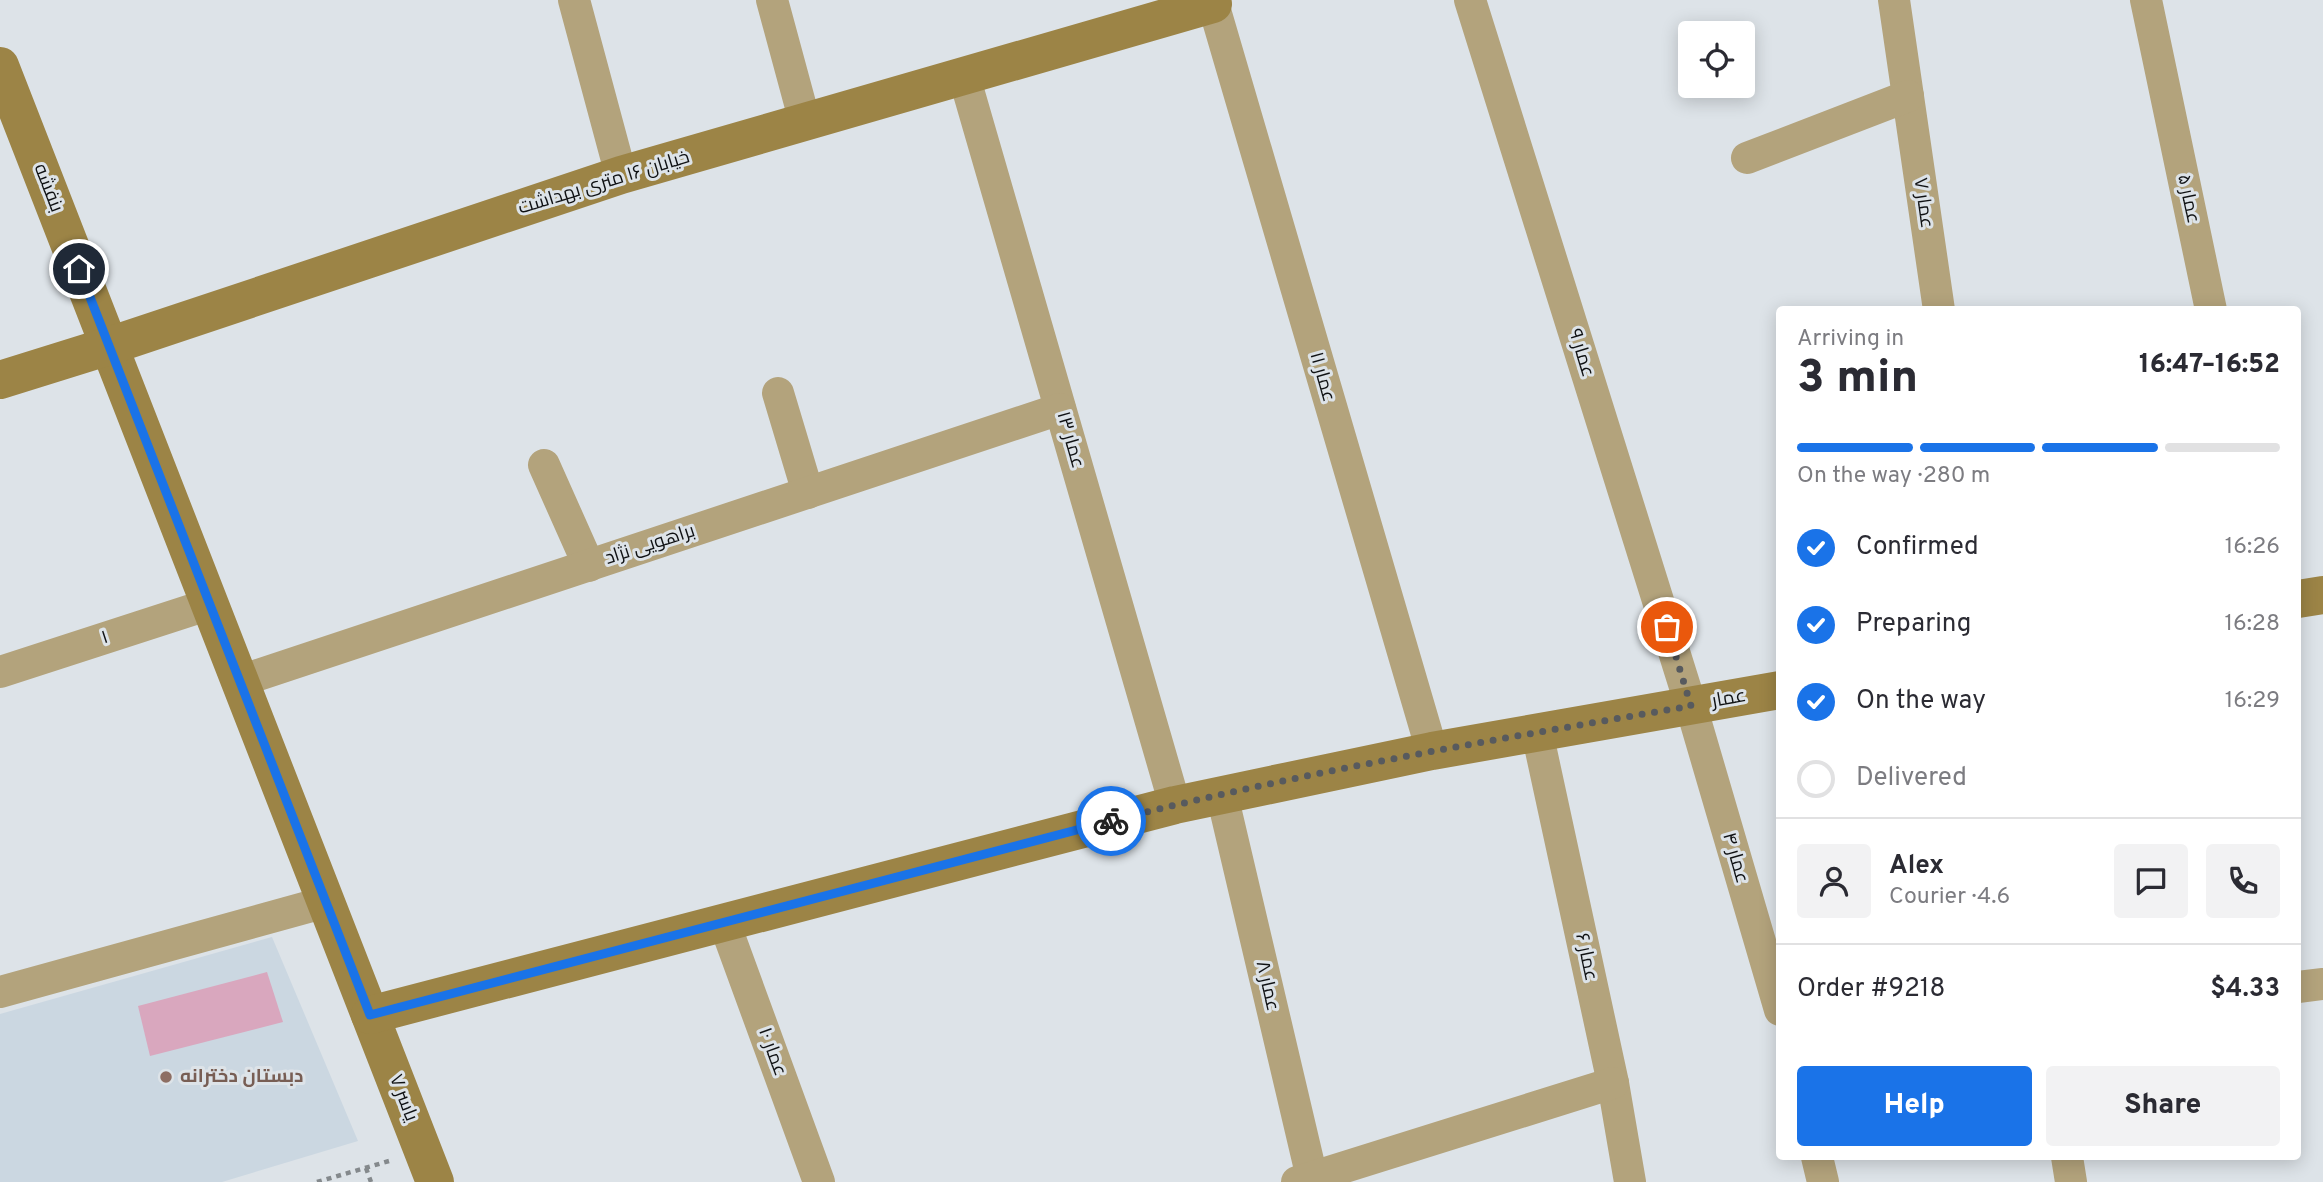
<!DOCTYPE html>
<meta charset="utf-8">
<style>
body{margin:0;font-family:Overpass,Cairo,sans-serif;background:#f2f2f3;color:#2b2b33;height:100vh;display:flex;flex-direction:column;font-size:26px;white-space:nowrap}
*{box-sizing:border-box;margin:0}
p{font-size:23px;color:#7c7c81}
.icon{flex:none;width:38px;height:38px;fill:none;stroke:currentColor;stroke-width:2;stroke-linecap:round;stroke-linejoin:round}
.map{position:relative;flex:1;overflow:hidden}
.details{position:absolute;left:1776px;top:306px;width:525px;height:854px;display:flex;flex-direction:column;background:#fff;border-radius:7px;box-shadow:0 4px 18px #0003}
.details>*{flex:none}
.controls{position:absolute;left:1678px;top:21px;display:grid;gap:14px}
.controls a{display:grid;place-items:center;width:77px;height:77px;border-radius:7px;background:#fff;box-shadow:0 4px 18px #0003;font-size:35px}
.pin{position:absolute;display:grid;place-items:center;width:60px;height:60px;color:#fff;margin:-30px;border:4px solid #fff;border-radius:50%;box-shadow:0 2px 7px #0007}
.courier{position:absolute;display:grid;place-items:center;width:70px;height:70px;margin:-35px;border:5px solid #1a73e8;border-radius:50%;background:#fff;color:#222;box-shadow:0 2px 9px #0007}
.head em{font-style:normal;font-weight:800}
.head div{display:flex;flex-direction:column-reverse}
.head{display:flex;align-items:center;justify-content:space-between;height:119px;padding:0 21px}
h1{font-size:46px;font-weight:800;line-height:52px}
.bar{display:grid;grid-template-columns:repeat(4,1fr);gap:10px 7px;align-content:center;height:84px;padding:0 21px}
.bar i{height:9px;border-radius:5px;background:#e1e1e2}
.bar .current{background:#1a73e8}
.bar p{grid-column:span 4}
.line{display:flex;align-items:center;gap:18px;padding:0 21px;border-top:2px solid #e1e1e2}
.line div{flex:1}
.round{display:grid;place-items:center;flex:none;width:74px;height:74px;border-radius:7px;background:#f2f2f3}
ol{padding:0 21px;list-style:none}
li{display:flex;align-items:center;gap:21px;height:77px}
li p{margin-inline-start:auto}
li .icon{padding:7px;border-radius:50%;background:#1a73e8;color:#fff;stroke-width:4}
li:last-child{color:#7c7c81}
li i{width:38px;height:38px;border:4px solid #e1e1e2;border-radius:50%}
.cta{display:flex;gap:14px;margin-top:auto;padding:14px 21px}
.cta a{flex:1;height:80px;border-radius:7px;background:#1a73e8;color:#fff;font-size:28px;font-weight:800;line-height:80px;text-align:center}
.cta a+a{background:#f2f2f3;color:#2b2b33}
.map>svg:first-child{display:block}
</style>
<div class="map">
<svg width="2323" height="1182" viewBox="0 0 2323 1182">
<rect width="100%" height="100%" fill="#dde3e8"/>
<path fill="#cbd7e1" d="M 272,937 L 358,1141 L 222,1182 L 0,1182 L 0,1014 Z"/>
<path fill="#d9a7be" d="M 267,972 L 283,1022 L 150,1056 L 138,1006 Z"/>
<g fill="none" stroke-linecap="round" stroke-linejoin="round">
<g stroke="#84898c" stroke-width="4.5" stroke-dasharray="5 5" stroke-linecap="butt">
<path d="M 366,1168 L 371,1182"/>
<path d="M 317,1182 L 389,1161"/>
</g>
<g stroke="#b3a37c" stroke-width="32">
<path d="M 574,0 L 621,175"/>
<path d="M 772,0 L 805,122"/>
<path d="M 1212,0 L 1432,751"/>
<path d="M 1470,0 L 1691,706 L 1780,1010"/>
<path d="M 1894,0 L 1939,310"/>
<path d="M 2146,0 L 2211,310"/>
<path d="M 964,76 L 1175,805"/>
<path d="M 1747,158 L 1908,96"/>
<path d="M 778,393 L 808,493"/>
<path d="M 544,465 L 589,566"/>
<path d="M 0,672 L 210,604"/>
<path d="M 240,681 L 1060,409"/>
<path d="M 1537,732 L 1613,1083 L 1630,1182"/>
<path d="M 1222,795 L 1313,1182"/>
<path d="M 724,922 L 819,1182"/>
<path d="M 2298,987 L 2323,984"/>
<path d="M 0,992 L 326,902"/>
<path d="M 1817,1157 L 1823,1182"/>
<path d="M 2067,1157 L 2071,1182"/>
<path d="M 1297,1182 L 1613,1083"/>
</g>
<g stroke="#9c8446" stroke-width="38">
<path d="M 0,66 L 435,1182"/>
<path d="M 0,380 L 109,346 L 621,175 L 1213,4"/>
<path d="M 2298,599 L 2323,595"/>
<path d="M 370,1015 L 1175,805 L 1432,751 L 1780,690"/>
</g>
</g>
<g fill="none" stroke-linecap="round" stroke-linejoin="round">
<path stroke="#575a5e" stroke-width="7" stroke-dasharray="0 12.6" d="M 1111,821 C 1302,772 1497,739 1691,706 L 1667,627"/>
<path stroke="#1a73e8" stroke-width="9" d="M 79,269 L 370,1015 L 1111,821"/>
</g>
<circle fill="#8d6e63" stroke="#dde3e8" stroke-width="2.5" cx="166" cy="1077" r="7"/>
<g text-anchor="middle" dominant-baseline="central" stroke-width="6" stroke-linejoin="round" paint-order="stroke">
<g font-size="19" fill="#0f1113" stroke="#dde3e8">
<text transform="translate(604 183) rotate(-17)">خیابان ۱۶ متری بهداشت</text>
<text transform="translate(48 188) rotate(69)">بنفشه</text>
<text transform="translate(2188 199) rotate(78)">عمار ۵</text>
<text transform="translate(1923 203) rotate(82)">عمار ۷</text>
<text transform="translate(1581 353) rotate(73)">عمار ۹</text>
<text transform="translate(1322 377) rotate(74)">عمار ۱۱</text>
<text transform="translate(1070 440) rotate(74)">عمار ۱۳</text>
<text transform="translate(650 545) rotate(-18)">براهویی نژاد</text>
<text transform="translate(105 638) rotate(-18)">۱</text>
<text transform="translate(1729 699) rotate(-10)">عمار</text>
<text transform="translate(1735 858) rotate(74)">عمار ۴</text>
<text transform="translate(1586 957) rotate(78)">عمار ۶</text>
<text transform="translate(1267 986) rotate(77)">عمار ۸</text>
<text transform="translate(772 1052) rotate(70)">عمار ۱۰</text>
<text transform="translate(403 1098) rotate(69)">یاسر ۷</text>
</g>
<g font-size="19" font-weight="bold" fill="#785e54" stroke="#dde3e8" text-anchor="start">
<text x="180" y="1077">دبستان دخترانه</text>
</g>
</g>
</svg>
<div class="controls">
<a><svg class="icon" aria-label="locate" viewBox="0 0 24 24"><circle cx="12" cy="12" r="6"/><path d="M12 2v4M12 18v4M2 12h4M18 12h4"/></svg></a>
</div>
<div class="pin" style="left:1667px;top:627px;background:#ea580c"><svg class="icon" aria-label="bag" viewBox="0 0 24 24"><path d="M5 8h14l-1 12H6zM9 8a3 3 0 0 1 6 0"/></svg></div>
<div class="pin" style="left:79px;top:269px;background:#1f2937"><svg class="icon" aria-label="home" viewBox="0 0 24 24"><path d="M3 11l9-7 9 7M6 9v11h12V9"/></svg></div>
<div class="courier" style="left:1111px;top:821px"><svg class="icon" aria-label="bike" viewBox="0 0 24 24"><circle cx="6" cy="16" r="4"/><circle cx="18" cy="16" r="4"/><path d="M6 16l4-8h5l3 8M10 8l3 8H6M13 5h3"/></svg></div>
<section class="details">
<div class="head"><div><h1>3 min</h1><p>Arriving in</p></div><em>16:47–16:52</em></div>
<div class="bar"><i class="current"></i><i class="current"></i><i class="current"></i><i></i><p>On the way · 280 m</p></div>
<ol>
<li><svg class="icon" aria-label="check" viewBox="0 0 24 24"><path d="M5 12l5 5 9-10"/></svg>Confirmed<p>16:26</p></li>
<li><svg class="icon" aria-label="check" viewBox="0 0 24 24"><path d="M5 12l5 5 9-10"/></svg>Preparing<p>16:28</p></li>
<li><svg class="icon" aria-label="check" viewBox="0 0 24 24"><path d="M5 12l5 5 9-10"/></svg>On the way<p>16:29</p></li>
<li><i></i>Delivered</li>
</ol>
<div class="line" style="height:126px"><a class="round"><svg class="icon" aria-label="person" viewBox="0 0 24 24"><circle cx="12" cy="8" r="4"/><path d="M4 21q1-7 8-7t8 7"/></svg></a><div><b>Alex</b><p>Courier · 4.6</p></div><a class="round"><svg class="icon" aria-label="chat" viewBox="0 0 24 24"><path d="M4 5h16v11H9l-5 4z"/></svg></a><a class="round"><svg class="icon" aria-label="phone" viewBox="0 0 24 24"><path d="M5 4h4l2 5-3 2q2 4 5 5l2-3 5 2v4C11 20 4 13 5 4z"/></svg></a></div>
<div class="line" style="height:91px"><div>Order #9218</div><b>$4.33</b></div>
<div class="cta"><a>Help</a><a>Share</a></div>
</section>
</div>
